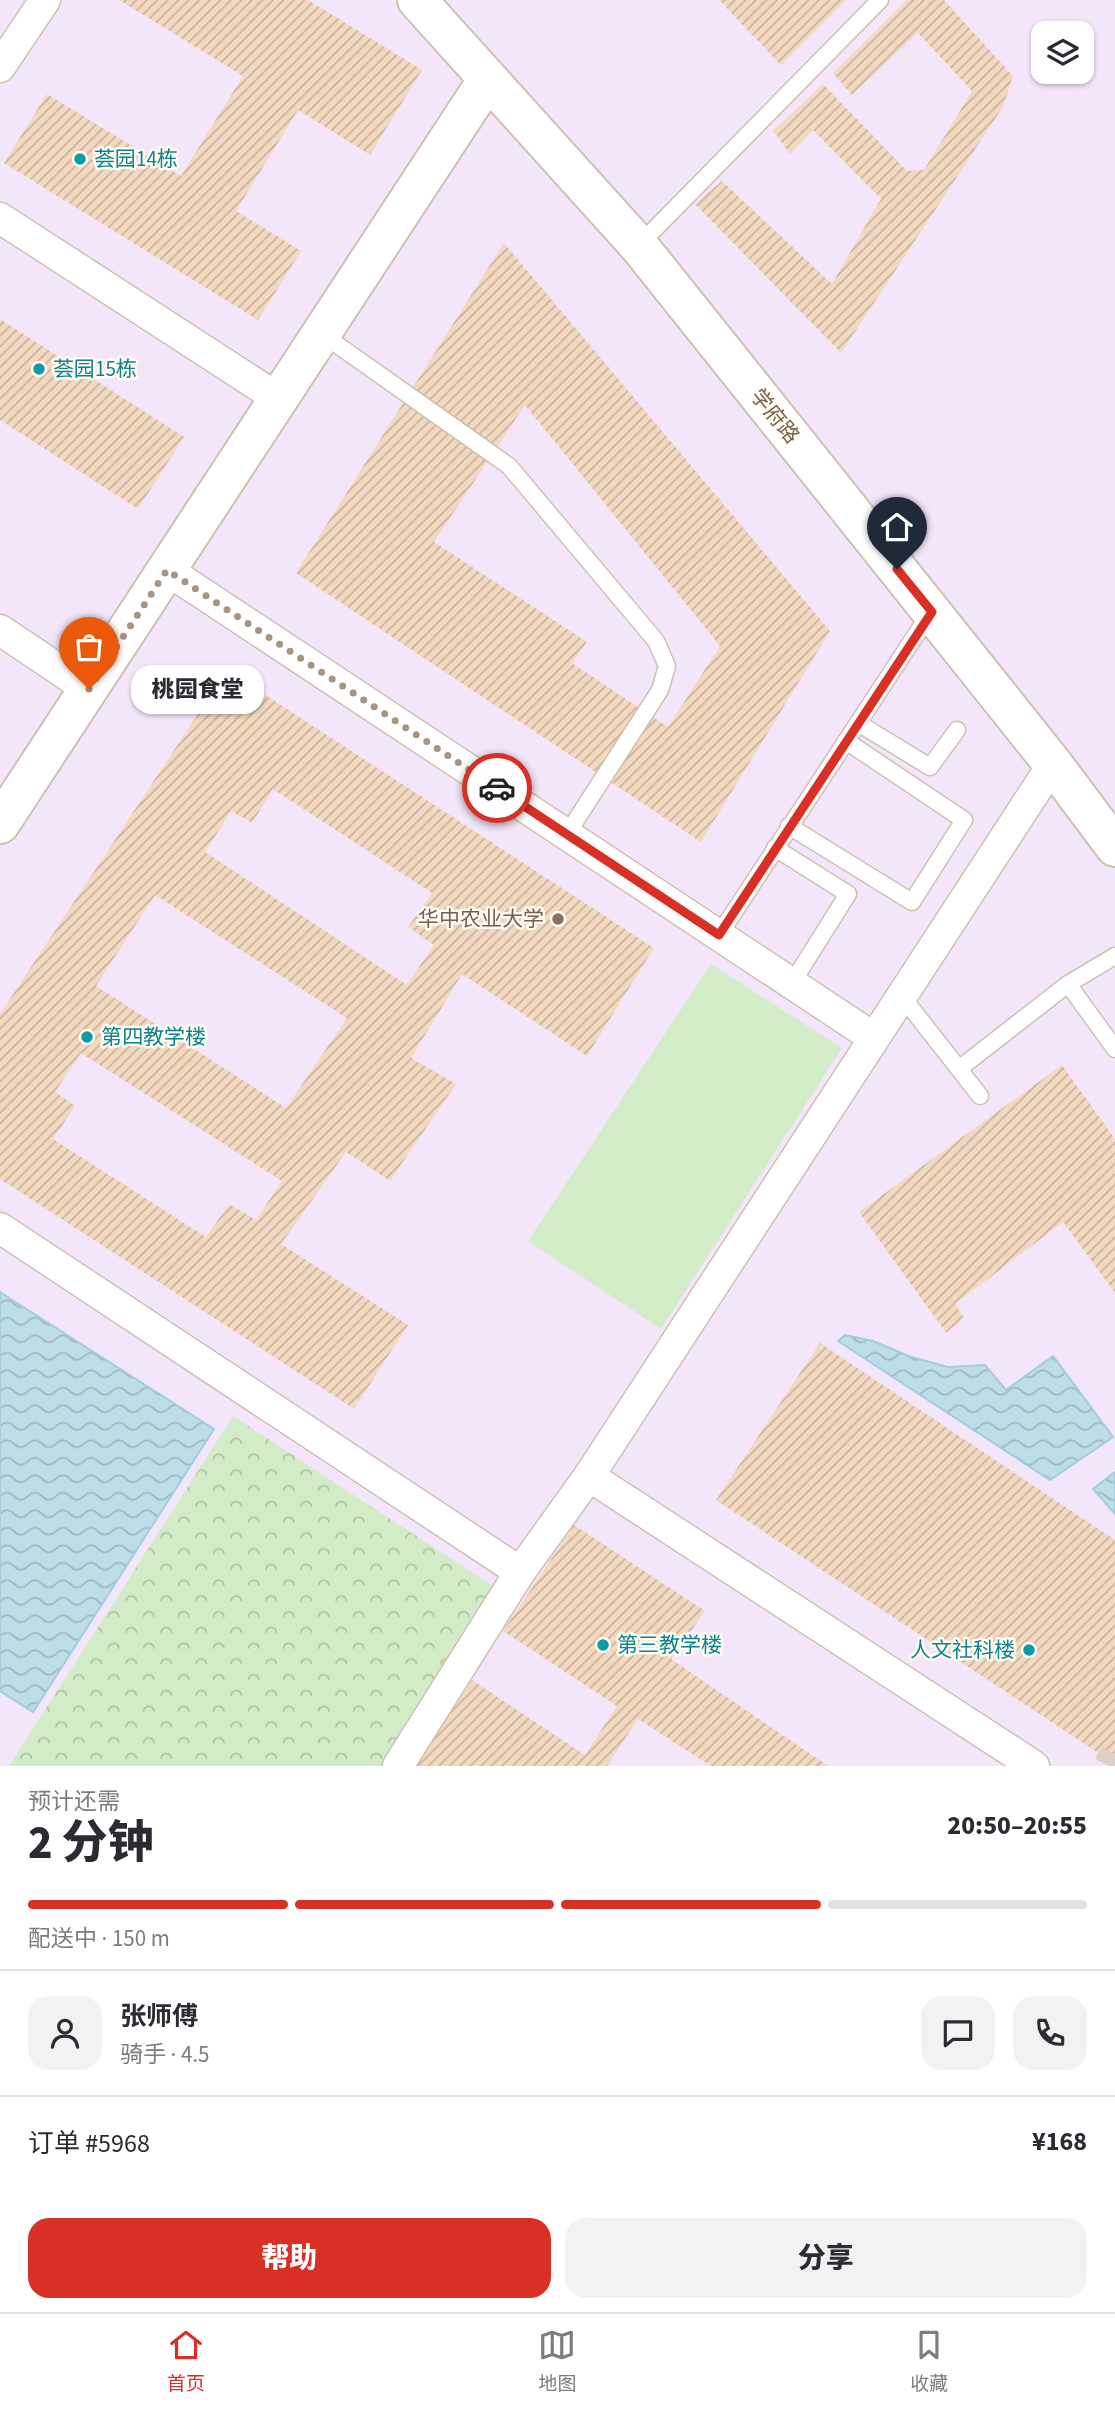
<!DOCTYPE html>
<html lang="zh">
<meta charset="utf-8">
<style>
body{margin:0;font-family:"Source Sans 3","Noto Sans SC",sans-serif;background:#f2f2f3;color:#2b2b33;height:100vh;display:flex;flex-direction:column;font-size:26px;white-space:nowrap}
*{box-sizing:border-box;margin:0}
p{font-size:23px;color:#7c7c81}
.icon{flex:none;width:38px;height:38px;fill:none;stroke:currentColor;stroke-width:2;stroke-linecap:round;stroke-linejoin:round}
.map{position:relative;height:1766px;overflow:hidden}
.sheet{display:flex;flex-direction:column;background:#fff;flex:1}
.sheet>*{flex:none}
.buttons{position:absolute;left:1031px;top:21px;display:grid;gap:14px}
.buttons a{display:grid;place-items:center;width:63px;height:63px;border-radius:14px;background:#fff;box-shadow:0 2px 5px #0004;font-size:35px}
.pin{position:absolute;display:grid;place-items:center;width:60px;height:60px;color:#fff;margin:-72px -30px;border-radius:50% 50% 50% 0;rotate:-45deg;box-shadow:0 0 7px #0007}
.pin .icon{rotate:45deg}
.courier{position:absolute;display:grid;place-items:center;width:70px;height:70px;margin:-35px;border:5px solid #d93025;border-radius:50%;background:#fff;color:#222;box-shadow:0 2px 9px #0007}
.bubble{position:absolute;height:49px;border-radius:21px;background:#fff;box-shadow:0 2px 5px #0004;font-size:23px;font-weight:800;line-height:49px;text-align:center}
.summary em{font-style:normal;font-weight:800}
.summary div{display:flex;flex-direction:column-reverse}
.summary{display:flex;align-items:center;justify-content:space-between;height:119px;padding:0 28px}
h1{font-size:46px;font-weight:800;line-height:52px}
.bar{display:grid;grid-template-columns:repeat(4,1fr);gap:10px 7px;align-content:center;height:84px;padding:0 28px}
.bar i{height:9px;border-radius:5px;background:#e1e1e2}
.bar .current{background:#d93025}
.bar p{grid-column:span 4}
.line{display:flex;align-items:center;gap:18px;padding:0 28px;border-top:2px solid #e1e1e2}
.line div{flex:1}
.round{display:grid;place-items:center;flex:none;width:74px;height:74px;border-radius:21px;background:#f2f2f3}
.cta{display:flex;gap:14px;margin-top:auto;padding:14px 28px}
.cta a{flex:1;height:80px;border-radius:21px;background:#d93025;color:#fff;font-size:28px;font-weight:800;line-height:80px;text-align:center}
.cta a+a{background:#f2f2f3;color:#2b2b33}
.dock{display:flex;justify-content:space-around;align-items:center;height:98px;border-top:2px solid #e1e1e2;background:#fff;font-size:19px;color:#7c7c81}
.dock a{display:grid;justify-items:center;gap:4px}
.dock .current{color:#d93025}
.map>svg:first-child{display:block}
</style>
<div class="map">
<svg width="1115" height="1766" viewBox="0 0 1115 1766">
<defs>
<pattern id="forest-crowns" width="20" height="18" patternUnits="userSpaceOnUse" patternTransform="scale(1.75)"><rect width="20" height="18" fill="#d2ecc7"/><path d="M2 6a3 3 0 1 1 6 0M12 15a3 3 0 1 1 6 0" fill="none" stroke="#afc3a4"/></pattern>
<pattern id="water-waves" width="16" height="10" patternUnits="userSpaceOnUse" patternTransform="scale(1.75)"><rect width="16" height="10" fill="#bddee8"/><path d="M0 5q4-4 8 0t8 0" fill="none" stroke="#9eb7be"/></pattern>
<pattern id="building-hatch" width="6" height="6" patternUnits="userSpaceOnUse" patternTransform="scale(1.75)"><rect width="6" height="6" fill="#f3d9c0"/><path d="M-1 1l2-2M0 6l6-6M5 7l2-2" fill="none" stroke="#cab39e"/></pattern>
</defs>
<rect width="100%" height="100%" fill="#fdf7ea"/>
<path fill="#f4e6fa" fill-rule="evenodd" d="M 0,0 L 1115,0 L 1115,1766 L 0,1766 ZM 1043,33 L 1082,33 L 1082,72 L 1043,72 Z"/>
<path fill="#d2ecc7" d="M 711,964 L 842,1048 L 661,1329 L 528,1241 Z"/>
<path fill="url(#forest-crowns)" d="M 233,1416 L 499,1590 L 386,1766 L 9,1766 Z"/>
<g fill="url(#water-waves)" stroke="#a2cdda" stroke-width="2">
<path d="M 0,1292 L 214,1429 L 33,1712 L 0,1691 Z"/>
<path d="M 845,1335 L 873,1341 L 911,1357 L 948,1367 L 985,1365 L 1006,1390 L 1053,1356 L 1113,1437 L 1050,1480 L 838,1341 Z"/>
<path d="M 1115,1472 L 1115,1514 L 1093,1489 Z"/>
</g>
<g fill="url(#building-hatch)" fill-rule="evenodd">
<path d="M 119,0 L 308,0 L 422,70 L 370,155 L 298,110 L 236,211 L 301,251 L 258,320 L 4,163 L 47,94 L 181,176 L 243,76 Z"/>
<path d="M 719,0 L 846,0 L 781,65 Z"/>
<path d="M 907,0 L 944,0 L 1013,76 L 1003,107 L 841,353 L 695,204 L 722,181 L 832,284 L 881,199 L 813,130 L 790,154 L 773,131 L 823,84 L 907,171 L 924,170 L 972,91 L 918,33 L 852,95 L 833,73 Z"/>
<path d="M 504,243 L 830,631 L 701,842 L 296,573 ZM 525,405 L 720,646 L 668,727 L 572,663 L 587,642 L 434,542 Z"/>
<path d="M 0,319 L 184,437 L 138,509 L 0,420 Z"/>
<path d="M 227,670 L 654,948 L 587,1056 L 462,974 L 411,1058 L 456,1084 L 390,1181 L 346,1152 L 281,1244 L 408,1325 L 354,1409 L 0,1179 L 0,1014 ZM 273,789 L 432,893 L 408,927 L 434,945 L 407,985 L 205,852 L 231,811 L 252,823 ZM 155,895 L 347,1018 L 286,1108 L 96,986 ZM 81,1053 L 282,1181 L 256,1220 L 229,1204 L 206,1237 L 53,1139 L 75,1106 L 55,1092 Z"/>
<path d="M 1062,1065 L 1115,1139 L 1115,1293 L 1063,1222 L 955,1304 L 964,1318 L 946,1333 L 859,1212 Z"/>
<path d="M 820,1343 L 1115,1540 L 1115,1764 L 716,1500 Z"/>
<path d="M 574,1525 L 705,1611 L 671,1659 L 828,1766 L 711,1766 L 638,1719 L 607,1766 L 416,1766 L 472,1680 L 585,1755 L 617,1706 L 503,1631 Z"/>
</g>
<g fill="none" stroke-linecap="round" stroke-linejoin="round">
<path stroke="#dcd1c2" stroke-width="30" stroke-dasharray="30 15" stroke-linecap="butt" d="M 1108,1766 L 1115,1754"/>
<defs>
<g id="service">
<path d="M 639,245 L 880,0"/>
<path d="M 322,334 L 509,466 L 656,641 L 667,666 L 660,690 L 567,834"/>
<path d="M 858,723 L 930,767 L 957,730"/>
<path d="M 789,826 L 912,902 L 964,820 L 846,741"/>
<path d="M 775,848 L 848,894 L 792,983"/>
<path d="M 719,935 L 931,612"/>
<path d="M 1068,984 L 1115,1049"/>
<path d="M 901,995 L 980,1096"/>
<path d="M 960,1068 L 1068,984 L 1115,956"/>
</g>
<g id="minor">
<path d="M 0,67 L 45,0"/>
<path d="M 0,218 L 279,399"/>
<path d="M 167,570 L 874,1038"/>
<path d="M 0,630 L 88,689"/>
<path d="M 0,1228 L 520,1572"/>
<path d="M 589,1476 L 1034,1766"/>
<path d="M 398,1766 L 520,1572 L 589,1476 L 1053,764"/>
</g>
<g id="tertiary">
<path d="M 417,0 L 639,246 L 1053,764 L 1115,847"/>
<path d="M 0,824 L 488,79"/>
</g>
</defs>
<use href="#service" stroke="#d0c0ae" stroke-width="19"/>
<use href="#minor" stroke="#d0c0ae" stroke-width="33"/>
<use href="#tertiary" stroke="#d0c0ae" stroke-width="42"/>
<use href="#service" stroke="#fff" stroke-width="16"/>
<use href="#minor" stroke="#fff" stroke-width="30"/>
<use href="#tertiary" stroke="#fff" stroke-width="38"/>
</g>
<g fill="none" stroke-linecap="round" stroke-linejoin="round">
<path stroke="#a79583" stroke-width="7" stroke-dasharray="0 12.6" d="M 89,689 L 167,570 L 497,788"/>
<path stroke="#d93025" stroke-width="9" d="M 497,788 L 719,935 L 932,612 L 897,569"/>
</g>
<g fill="#0f9aa8" stroke="#fffbf1" stroke-width="2.5">
<circle cx="80" cy="159" r="7"/>
<circle cx="39" cy="369" r="7"/>
<circle cx="87" cy="1037" r="7"/>
<circle cx="603" cy="1645" r="7"/>
<circle cx="1029" cy="1650" r="7"/>
</g>
<circle fill="#8d6e63" stroke="#fffbf1" stroke-width="2.5" cx="558" cy="919" r="7"/>
<g text-anchor="middle" dominant-baseline="central" stroke-width="5" stroke-linejoin="round" paint-order="stroke">
<g font-size="21" fill="#0d838f" stroke="#fffbf1" text-anchor="start">
<text x="94" y="159">荟园14栋</text>
<text x="53" y="369">荟园15栋</text>
<text x="101" y="1037">第四教学楼</text>
<text x="617" y="1645">第三教学楼</text>
<text x="1015" y="1650" text-anchor="end">人文社科楼</text>
</g>
<g font-size="21" fill="#79604b" stroke="#fffbf1">
<text transform="translate(775 416) rotate(51)">学府路</text>
</g>
<g font-size="21" fill="#785e54" stroke="#fffbf1" text-anchor="end">
<text x="544" y="919">华中农业大学</text>
</g>
</g>
</svg>
<div class="buttons">
<a><svg class="icon" aria-label="layers" viewBox="0 0 24 24"><path d="M12 4l9 5-9 5-9-5zM3 14l9 5 9-5"/></svg></a>
</div>
<div class="pin" style="left:89px;top:689px;background:#ea580c"><svg class="icon" aria-label="bag" viewBox="0 0 24 24"><path d="M5 8h14l-1 12H6zM9 8a3 3 0 0 1 6 0"/></svg></div>
<div class="pin" style="left:897px;top:569px;background:#1f2937"><svg class="icon" aria-label="home" viewBox="0 0 24 24"><path d="M3 11l9-7 9 7M6 9v11h12V9"/></svg></div>
<div class="courier" style="left:497px;top:788px"><svg class="icon" aria-label="car" viewBox="0 0 24 24"><path d="M5 17H2v-5l4-1 3-4h7l3 4 3 1v5h-3M9 17h6M6 11h13"/><circle cx="7" cy="17" r="2"/><circle cx="17" cy="17" r="2"/></svg></div>
<div class="bubble" style="left:131px;top:665px;width:133px">桃园食堂</div>
</div>
<section class="sheet">
<div class="summary"><div><h1>2 分钟</h1><p>预计还需</p></div><em>20:50–20:55</em></div>
<div class="bar"><i class="current"></i><i class="current"></i><i class="current"></i><i></i><p>配送中 · 150 m</p></div>
<div class="line" style="height:126px"><a class="round"><svg class="icon" aria-label="person" viewBox="0 0 24 24"><circle cx="12" cy="8" r="4"/><path d="M4 21q1-7 8-7t8 7"/></svg></a><div><b>张师傅</b><p>骑手 · 4.5</p></div><a class="round"><svg class="icon" aria-label="chat" viewBox="0 0 24 24"><path d="M4 5h16v11H9l-5 4z"/></svg></a><a class="round"><svg class="icon" aria-label="phone" viewBox="0 0 24 24"><path d="M5 4h4l2 5-3 2q2 4 5 5l2-3 5 2v4C11 20 4 13 5 4z"/></svg></a></div>
<div class="line" style="height:91px"><div>订单 #5968</div><b>¥168</b></div>
<div class="cta"><a>帮助</a><a>分享</a></div>
</section>
<nav class="dock">
<a class="current"><svg class="icon" aria-label="home" viewBox="0 0 24 24"><path d="M3 11l9-7 9 7M6 9v11h12V9"/></svg>首页</a>
<a><svg class="icon" aria-label="map" viewBox="0 0 24 24"><path d="M3 6l6-2 6 2 6-2v14l-6 2-6-2-6 2zM9 4v14M15 6v14"/></svg>地图</a>
<a><svg class="icon" aria-label="saved" viewBox="0 0 24 24"><path d="M7 4h10v16l-5-4-5 4z"/></svg>收藏</a>
</nav>
